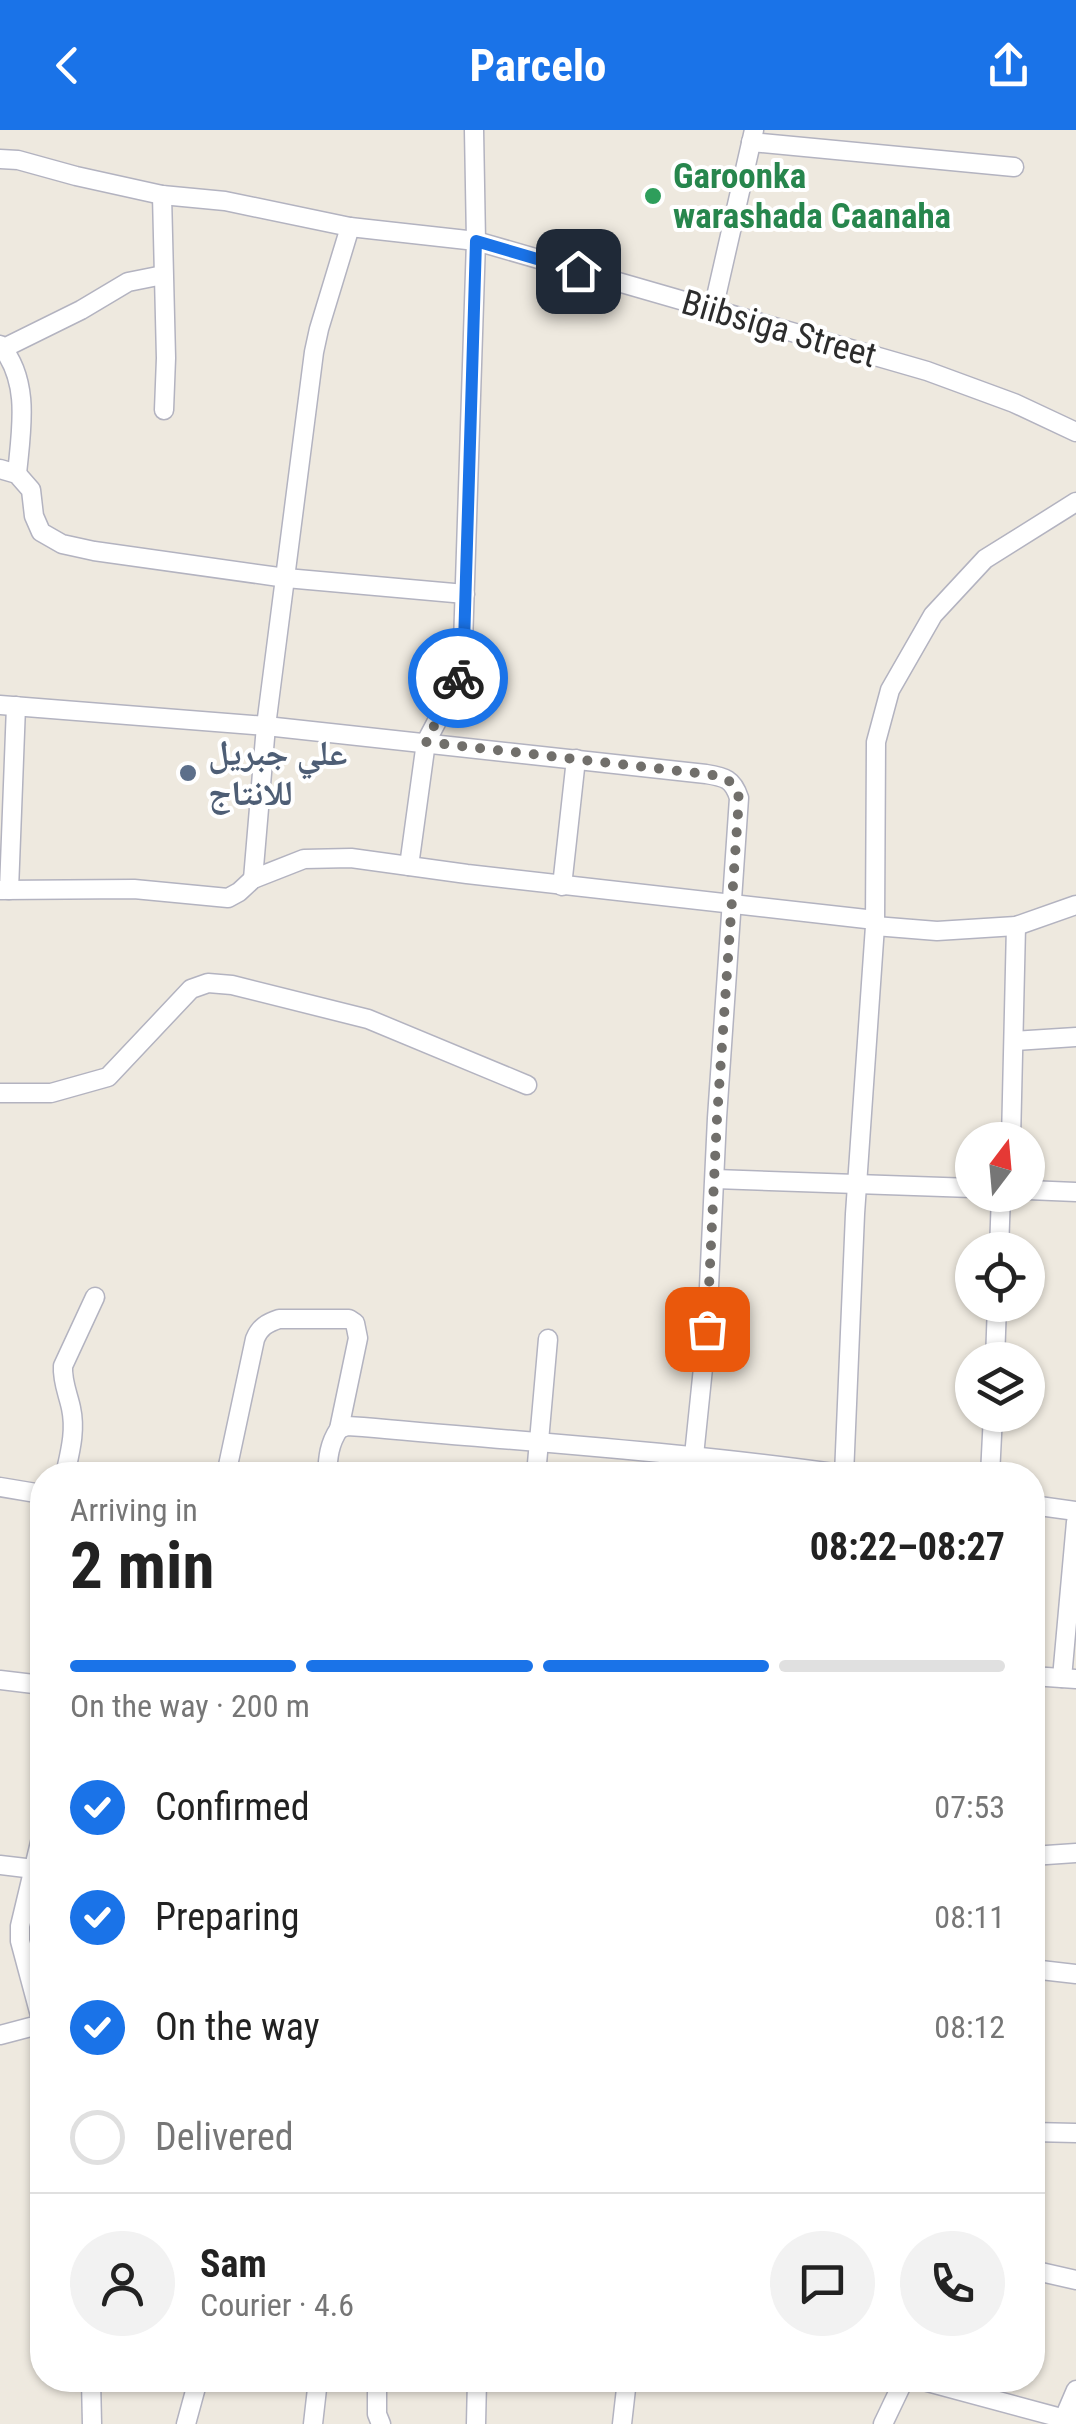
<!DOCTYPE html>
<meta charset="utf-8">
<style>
body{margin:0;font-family:"Roboto Condensed","Noto Naskh Arabic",sans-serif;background:#f2f2f2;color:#222;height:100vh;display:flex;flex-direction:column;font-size:38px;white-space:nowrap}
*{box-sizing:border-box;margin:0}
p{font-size:32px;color:#767676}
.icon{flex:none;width:55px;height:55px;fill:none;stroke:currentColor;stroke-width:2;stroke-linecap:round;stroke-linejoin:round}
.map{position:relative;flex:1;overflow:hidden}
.sheet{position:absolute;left:30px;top:1332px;width:1015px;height:930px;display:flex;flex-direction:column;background:#fff;border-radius:40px;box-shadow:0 2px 8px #0004}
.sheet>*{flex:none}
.needle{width:65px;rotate:16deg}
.controls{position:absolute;left:955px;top:992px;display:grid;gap:20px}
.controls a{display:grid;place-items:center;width:90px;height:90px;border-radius:50%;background:#fff;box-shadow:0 2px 8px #0004;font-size:50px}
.pin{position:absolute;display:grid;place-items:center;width:85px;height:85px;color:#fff;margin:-42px;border-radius:20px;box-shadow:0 5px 15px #0006}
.courier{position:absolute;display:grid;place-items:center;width:100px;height:100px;margin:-50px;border:8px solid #1a73e8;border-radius:50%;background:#fff;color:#222;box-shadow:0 2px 12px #0007}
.summary em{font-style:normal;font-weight:700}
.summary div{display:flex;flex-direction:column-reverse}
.summary{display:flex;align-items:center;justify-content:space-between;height:170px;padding:0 40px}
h1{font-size:65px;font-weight:700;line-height:75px}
.bar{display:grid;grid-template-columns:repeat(4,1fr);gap:15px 10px;align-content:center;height:120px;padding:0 40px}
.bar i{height:12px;border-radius:8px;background:#e0e0e0}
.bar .active{background:#1a73e8}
.bar p{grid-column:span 4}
.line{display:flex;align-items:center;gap:25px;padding:0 40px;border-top:2px solid #e0e0e0}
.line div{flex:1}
.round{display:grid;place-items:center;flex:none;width:105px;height:105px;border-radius:52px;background:#f2f2f2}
ol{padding:0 40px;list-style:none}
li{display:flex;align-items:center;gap:30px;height:110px}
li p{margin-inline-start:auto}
li .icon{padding:10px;border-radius:50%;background:#1a73e8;color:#fff;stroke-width:4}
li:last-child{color:#767676}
li i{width:55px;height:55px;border:5px solid #e0e0e0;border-radius:50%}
header{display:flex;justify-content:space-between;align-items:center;height:130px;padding:0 40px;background:#1a73e8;color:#fff;font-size:45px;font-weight:700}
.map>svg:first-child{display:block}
</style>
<header><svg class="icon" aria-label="back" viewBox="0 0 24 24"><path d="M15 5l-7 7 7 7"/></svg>Parcelo<svg class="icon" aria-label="share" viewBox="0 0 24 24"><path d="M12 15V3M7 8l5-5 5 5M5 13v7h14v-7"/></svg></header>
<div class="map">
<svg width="1076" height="2294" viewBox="0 0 1076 2294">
<rect width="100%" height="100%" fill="#eee9df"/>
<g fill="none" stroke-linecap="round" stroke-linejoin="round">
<defs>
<g id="minor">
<path d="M 751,12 L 1014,37"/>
<path d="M 0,29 L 18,30 L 76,46 L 162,65 L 225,71 L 350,97 L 476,111 L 927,241 L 1014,273 L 1076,302"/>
<path d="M 162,65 L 166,228 L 164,280"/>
<path d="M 713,180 L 754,0"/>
<path d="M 0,215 C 31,251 21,301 17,344"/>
<path d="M 4,218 L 81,180 L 128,152 L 163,145"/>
<path d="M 0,339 L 17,344 L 31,360 L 34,386 L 41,402 L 62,414 L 94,421 L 286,448 L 465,464"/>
<path d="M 0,575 L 266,596 L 706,644 C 725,647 733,649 739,668 L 717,988 L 707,1199 L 692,1345"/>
<path d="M 409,736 L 426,612 L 457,553 L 463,514 L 476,111 L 474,0"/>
<path d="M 253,749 L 266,596 L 314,222 L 319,199 L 350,97"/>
<path d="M 562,756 L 576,629"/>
<path d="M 0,760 L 134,759 L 228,768 L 239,762 L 253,749 L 304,729 L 351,728 L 467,744 L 875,790"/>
<path d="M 9,760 L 16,576"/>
<path d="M 875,796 L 937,801 L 1016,796 L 1076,775"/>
<path d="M 1014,911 L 1076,907"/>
<path d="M 0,963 L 51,963 L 108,947 L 191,859 L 208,853 L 232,855 L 368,889 L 527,955"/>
<path d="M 1011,1010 L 1016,796"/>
<path d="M 715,1049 L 972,1058"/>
<path d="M 1028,1060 L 1076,1062"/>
<path d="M 999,1120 L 1001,1065"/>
<path d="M 995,1230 L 997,1175"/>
<path d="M 339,1299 L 347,1296 L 363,1297 C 525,1312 687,1322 848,1345"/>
<path d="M 65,1345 C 70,1322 76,1301 71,1278 C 68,1264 62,1251 63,1236 L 95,1167"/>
<path d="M 226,1345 L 255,1209 C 260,1197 267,1193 279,1189 L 349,1189 L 355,1193 L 358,1208 L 339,1299 C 329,1314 328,1327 327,1345"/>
<path d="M 536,1345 L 548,1209"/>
<path d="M 844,1345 L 855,1084 L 875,796 L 876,612 L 890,560 L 933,485 L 985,429 L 1076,372"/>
<path d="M 990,1345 L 993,1285"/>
<path d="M 0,1357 L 42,1364"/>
<path d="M 1032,1375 L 1076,1381"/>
<path d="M 1032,1546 L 1076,1549"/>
<path d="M 1062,1548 L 1076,1392"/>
<path d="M 0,1550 L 42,1555"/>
<path d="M 42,1704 L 20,1796 L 20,1811 L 42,1893"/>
<path d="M 1032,1726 L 1076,1723"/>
<path d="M 0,1735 L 34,1739"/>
<path d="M 1032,1839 L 1076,1844"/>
<path d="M 0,1905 L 42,1894"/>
<path d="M 1032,2002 L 1076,2003"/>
<path d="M 1032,2140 L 1076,2150"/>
<path d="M 91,2250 L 92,2294"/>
<path d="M 377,2250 L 377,2284 L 381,2294"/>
<path d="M 924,2251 L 1076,2292"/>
<path d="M 1064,2288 L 1076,2260"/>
<path d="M 186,2294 L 198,2250"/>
<path d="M 313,2294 L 318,2250"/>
<path d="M 476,2294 L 477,2250"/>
<path d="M 622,2294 L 627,2250"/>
<path d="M 883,2294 L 904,2250"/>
</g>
</defs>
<use href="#minor" stroke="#b3b3c0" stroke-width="21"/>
<use href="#minor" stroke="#fff" stroke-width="18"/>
</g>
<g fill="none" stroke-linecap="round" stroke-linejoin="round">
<path stroke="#716f6b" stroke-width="10" stroke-dasharray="0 18" d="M 458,548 L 426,612 L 706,644 C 725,647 733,649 739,668 L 717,988 L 707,1199"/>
<path stroke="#1a73e8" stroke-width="12" d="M 458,548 L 464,514 L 476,111 L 578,141"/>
</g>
<circle fill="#2e9e5b" stroke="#fff" stroke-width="4" cx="653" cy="66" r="10"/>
<circle fill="#5c6f8a" stroke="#fff" stroke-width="4" cx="188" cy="643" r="10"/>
<g text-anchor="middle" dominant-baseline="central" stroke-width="8" stroke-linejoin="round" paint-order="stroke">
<g font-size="35" font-weight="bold" fill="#27864d" stroke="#fff" text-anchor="start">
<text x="673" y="46">Garoonka<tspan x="673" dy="40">warashada Caanaha</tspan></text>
</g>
<g font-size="35" fill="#2d2d2d" stroke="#fff">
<text transform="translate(779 199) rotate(16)">Biibsiga Street</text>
</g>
<g font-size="35" font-weight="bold" fill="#4e5e75" stroke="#fff" text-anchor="start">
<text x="208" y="623">علي جبريل<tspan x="208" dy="40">للانتاج</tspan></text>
</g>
</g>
</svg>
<div class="controls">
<a><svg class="needle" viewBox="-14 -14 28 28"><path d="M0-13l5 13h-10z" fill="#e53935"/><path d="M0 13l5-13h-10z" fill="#767676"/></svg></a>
<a><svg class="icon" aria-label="locate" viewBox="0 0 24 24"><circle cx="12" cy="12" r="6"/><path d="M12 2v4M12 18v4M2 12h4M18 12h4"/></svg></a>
<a><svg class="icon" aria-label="layers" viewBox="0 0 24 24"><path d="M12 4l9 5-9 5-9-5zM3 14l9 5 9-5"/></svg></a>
</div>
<div class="pin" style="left:707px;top:1199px;background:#ea580c"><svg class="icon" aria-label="bag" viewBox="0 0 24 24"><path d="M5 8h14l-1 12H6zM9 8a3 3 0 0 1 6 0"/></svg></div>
<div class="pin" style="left:578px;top:141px;background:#1f2937"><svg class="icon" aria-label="home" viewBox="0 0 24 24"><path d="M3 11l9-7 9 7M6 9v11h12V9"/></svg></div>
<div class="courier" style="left:458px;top:548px"><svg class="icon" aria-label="bike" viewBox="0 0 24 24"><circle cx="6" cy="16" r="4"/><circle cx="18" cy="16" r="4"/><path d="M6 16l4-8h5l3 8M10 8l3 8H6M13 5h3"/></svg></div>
<section class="sheet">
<div class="summary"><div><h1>2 min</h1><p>Arriving in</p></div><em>08:22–08:27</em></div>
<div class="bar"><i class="active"></i><i class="active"></i><i class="active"></i><i></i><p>On the way · 200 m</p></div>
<ol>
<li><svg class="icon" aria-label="check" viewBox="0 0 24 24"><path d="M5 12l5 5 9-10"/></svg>Confirmed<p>07:53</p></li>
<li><svg class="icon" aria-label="check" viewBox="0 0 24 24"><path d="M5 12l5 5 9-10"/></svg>Preparing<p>08:11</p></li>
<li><svg class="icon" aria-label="check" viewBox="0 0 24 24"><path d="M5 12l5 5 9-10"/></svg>On the way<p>08:12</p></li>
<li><i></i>Delivered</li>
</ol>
<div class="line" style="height:180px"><a class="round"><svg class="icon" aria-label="person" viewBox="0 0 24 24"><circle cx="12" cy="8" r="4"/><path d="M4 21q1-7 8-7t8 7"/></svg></a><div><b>Sam</b><p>Courier · 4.6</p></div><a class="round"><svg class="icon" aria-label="chat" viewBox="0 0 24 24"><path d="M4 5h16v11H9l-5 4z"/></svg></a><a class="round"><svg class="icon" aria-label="phone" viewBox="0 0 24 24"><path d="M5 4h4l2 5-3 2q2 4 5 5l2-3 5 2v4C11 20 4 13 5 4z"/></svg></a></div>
</section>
</div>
